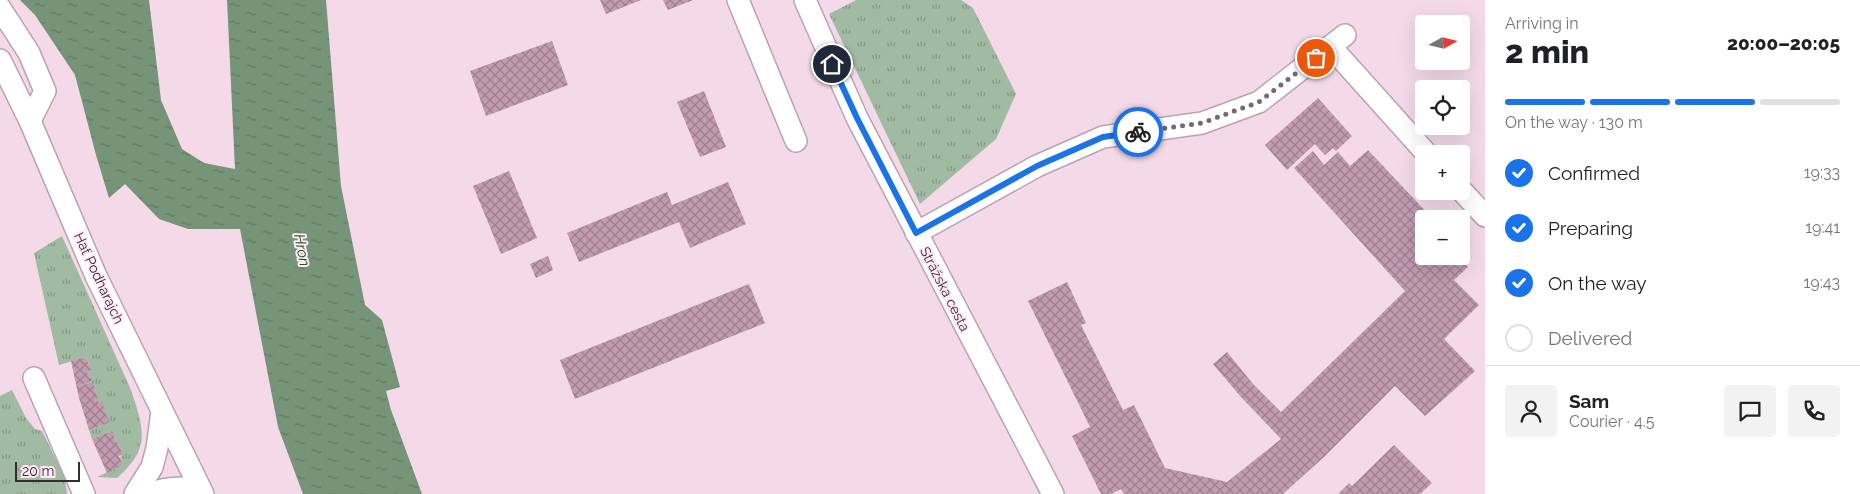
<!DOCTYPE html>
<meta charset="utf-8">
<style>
body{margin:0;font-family:Raleway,sans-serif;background:#f2f2f2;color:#202124;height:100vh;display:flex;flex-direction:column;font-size:19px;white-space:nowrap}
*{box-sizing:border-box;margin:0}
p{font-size:16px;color:#757577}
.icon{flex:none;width:28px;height:28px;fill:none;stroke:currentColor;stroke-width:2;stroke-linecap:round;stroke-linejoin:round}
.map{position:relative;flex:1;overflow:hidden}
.drawer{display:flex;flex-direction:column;background:#fff;width:375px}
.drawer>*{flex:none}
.needle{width:32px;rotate:82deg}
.controls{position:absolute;left:1415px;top:15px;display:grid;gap:10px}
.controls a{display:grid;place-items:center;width:55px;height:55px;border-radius:5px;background:#fff;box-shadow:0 5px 20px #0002;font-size:25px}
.scale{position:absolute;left:15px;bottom:12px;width:65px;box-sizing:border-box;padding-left:5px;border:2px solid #352b30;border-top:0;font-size:14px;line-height:18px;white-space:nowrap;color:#352b30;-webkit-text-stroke:4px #fee9f4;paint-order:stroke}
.pin{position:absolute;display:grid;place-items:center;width:42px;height:42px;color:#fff;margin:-21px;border:2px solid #fff;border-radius:50%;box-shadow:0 1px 5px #0007}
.courier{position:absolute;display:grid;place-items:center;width:50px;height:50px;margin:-25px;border:4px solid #1a73e8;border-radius:50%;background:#fff;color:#222;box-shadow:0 1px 6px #0007}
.overview em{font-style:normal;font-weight:800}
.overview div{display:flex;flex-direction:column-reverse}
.overview{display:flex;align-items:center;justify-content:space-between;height:85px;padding:0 20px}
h1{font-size:32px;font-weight:800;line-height:38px}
.bar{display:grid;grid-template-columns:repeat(4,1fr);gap:8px 5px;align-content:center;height:60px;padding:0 20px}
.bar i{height:6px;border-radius:4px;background:#e0e0e0}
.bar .active{background:#1a73e8}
.bar p{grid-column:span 4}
.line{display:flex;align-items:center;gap:12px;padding:0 20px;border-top:1px solid #e0e0e0}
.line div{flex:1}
.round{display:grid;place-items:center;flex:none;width:52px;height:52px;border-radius:5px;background:#f2f2f2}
ol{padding:0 20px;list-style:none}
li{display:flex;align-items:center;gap:15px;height:55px}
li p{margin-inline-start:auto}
li .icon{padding:5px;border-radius:50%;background:#1a73e8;color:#fff;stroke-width:4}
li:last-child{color:#757577}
li i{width:28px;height:28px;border:2px solid #e0e0e0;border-radius:50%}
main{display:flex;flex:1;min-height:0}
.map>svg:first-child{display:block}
</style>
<main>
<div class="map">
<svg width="1485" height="494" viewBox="0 0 1485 494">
<defs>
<pattern id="grass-tufts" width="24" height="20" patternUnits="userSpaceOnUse" patternTransform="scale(1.25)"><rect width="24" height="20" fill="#a1bba3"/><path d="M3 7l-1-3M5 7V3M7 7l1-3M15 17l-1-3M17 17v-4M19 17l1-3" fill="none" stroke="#849885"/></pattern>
<pattern id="water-ripples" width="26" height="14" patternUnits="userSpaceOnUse" patternTransform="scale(1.25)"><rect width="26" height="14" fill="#769478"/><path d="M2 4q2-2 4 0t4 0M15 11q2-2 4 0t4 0" fill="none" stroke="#627963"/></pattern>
<pattern id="building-cross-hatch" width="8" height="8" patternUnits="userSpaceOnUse" patternTransform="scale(1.25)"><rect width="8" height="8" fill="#c29bb0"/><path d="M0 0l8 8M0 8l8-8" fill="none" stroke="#9e7f90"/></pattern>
</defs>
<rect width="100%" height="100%" fill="#f4dae8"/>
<g fill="url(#grass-tufts)">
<path d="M 856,0 L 961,0 L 973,8 L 1016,94 L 996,139 L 920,204 L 829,14 Z"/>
<path d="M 62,236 L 131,390 C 144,429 151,449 117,478 L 97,477 L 123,465 L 120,457 L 123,455 L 112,431 L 92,439 L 89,430 L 109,423 L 102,403 L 99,403 L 93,382 L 76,387 L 93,380 L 87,372 L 91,370 L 86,357 L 59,365 L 34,253 Z"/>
<path d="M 12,390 L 26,418 L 35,429 L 42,431 L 65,478 L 67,494 L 0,494 L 0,396 Z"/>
</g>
<path fill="url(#water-ripples)" d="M 20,0 L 149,0 L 161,100 L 182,149 L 204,163 L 235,169 L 227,0 L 326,0 L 341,186 L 365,305 L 382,320 L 400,387 L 386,391 L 391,410 L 422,494 L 303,494 L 278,427 L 240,229 L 188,229 L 159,219 L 125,184 L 109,198 L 96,155 L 75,75 L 35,15 Z"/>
<g fill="url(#building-cross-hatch)">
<path d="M 600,0 L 641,0 L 606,14 Z"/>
<path d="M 663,0 L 693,0 L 668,10 Z"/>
<path d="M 552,41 L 568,85 L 486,116 L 470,71 Z"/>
<path d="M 704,91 L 726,147 L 700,157 L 677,102 Z"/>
<path d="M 1318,98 L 1352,136 L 1336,151 L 1333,148 L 1325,155 L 1315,144 L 1287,170 L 1265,145 Z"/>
<path d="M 1368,150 L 1433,219 L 1424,219 L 1424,256 L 1458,256 L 1468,267 L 1454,280 L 1479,305 L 1444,339 L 1475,371 L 1425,416 L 1395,386 L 1324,457 L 1283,494 L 1124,494 L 1121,489 L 1111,494 L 1101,494 L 1072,436 L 1090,427 L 1028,301 L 1067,282 L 1086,323 L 1081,325 L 1123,410 L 1134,405 L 1165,468 L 1227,482 L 1281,439 L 1240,396 L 1213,364 L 1227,352 L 1253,384 L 1281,412 L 1405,291 L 1294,168 L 1313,151 L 1324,165 L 1338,152 L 1350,166 Z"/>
<path d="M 509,171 L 537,238 L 501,254 L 473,186 Z"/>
<path d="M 728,182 L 746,224 L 690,248 L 679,222 L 579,262 L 567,233 L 667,192 L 672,205 Z"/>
<path d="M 548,256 L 553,270 L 536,278 L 530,264 Z"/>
<path d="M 749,284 L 765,323 L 575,399 L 560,360 Z"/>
<path d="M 86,357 L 91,370 L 87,372 L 93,380 L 79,386 L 93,382 L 99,403 L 102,402 L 109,423 L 89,430 L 79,398 L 71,361 Z"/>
<path d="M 112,431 L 123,455 L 119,456 L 123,465 L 107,473 L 92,439 Z"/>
<path d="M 1394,445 L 1432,483 L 1420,494 L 1338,494 L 1349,483 L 1352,486 Z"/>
</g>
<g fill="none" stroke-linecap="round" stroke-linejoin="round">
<defs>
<g id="minor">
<path d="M 738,0 L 796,141"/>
<path d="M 805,0 L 857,118 L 1053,494"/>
<path d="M 0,8 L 29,53 L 45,91 L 30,121"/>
<path d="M 1331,47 L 1427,154"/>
<path d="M 0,60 L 30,121 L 96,276 L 203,494"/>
<path d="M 1461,190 L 1485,216"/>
<path d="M 916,233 L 1037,166 L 1103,137 L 1202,123 L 1259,102 L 1345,35"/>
<path d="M 34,378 L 84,494"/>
<path d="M 135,494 L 152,467 L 157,448 L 162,412"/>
<path d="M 149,494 C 165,487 183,487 200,489"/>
</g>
</defs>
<use href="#minor" stroke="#bca2b0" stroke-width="24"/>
<use href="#minor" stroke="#fff" stroke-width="21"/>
</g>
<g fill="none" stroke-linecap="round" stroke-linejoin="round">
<path stroke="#786870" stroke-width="5" stroke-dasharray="0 9" d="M 1138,132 L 1202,123 L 1259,102 L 1316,58"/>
<path stroke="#1a73e8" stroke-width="6" d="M 832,64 L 857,118 L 916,233 L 1037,166 L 1103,137 L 1138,132"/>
</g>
<g text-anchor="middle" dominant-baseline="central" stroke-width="4" stroke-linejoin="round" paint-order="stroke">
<g font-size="14" fill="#352b30" stroke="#fee9f4">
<text transform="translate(99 278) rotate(65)">Hať Podharajch</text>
<text transform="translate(945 289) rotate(63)">Strážska cesta</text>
</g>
<g font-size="15" font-style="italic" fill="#1f4f27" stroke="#fee9f4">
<text transform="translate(302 250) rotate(79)">Hron</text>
</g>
</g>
</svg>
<div class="controls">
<a><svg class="needle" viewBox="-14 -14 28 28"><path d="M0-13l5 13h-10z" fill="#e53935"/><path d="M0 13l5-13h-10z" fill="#757577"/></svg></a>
<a><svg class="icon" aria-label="locate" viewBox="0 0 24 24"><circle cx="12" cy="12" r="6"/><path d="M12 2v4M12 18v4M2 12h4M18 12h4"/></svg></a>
<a>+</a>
<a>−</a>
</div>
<div class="scale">20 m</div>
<div class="pin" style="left:1316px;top:58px;background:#ea580c"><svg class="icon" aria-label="bag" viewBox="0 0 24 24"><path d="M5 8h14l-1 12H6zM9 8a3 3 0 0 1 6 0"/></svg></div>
<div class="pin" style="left:832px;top:64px;background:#1f2937"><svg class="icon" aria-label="home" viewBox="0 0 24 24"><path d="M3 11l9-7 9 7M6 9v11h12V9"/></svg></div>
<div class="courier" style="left:1138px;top:132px"><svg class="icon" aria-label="bike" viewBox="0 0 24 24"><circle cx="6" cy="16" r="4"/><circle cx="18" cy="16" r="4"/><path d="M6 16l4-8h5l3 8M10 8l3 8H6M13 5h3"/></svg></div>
</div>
<section class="drawer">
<div class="overview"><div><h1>2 min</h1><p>Arriving in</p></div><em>20:00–20:05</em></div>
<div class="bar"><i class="active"></i><i class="active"></i><i class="active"></i><i></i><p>On the way · 130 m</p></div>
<ol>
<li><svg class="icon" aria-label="check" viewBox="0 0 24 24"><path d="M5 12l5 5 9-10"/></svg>Confirmed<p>19:33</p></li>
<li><svg class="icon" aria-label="check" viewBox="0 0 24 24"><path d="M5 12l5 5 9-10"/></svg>Preparing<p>19:41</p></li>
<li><svg class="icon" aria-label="check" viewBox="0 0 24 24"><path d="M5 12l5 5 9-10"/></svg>On the way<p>19:43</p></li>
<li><i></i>Delivered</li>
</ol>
<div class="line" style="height:90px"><a class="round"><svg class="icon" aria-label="person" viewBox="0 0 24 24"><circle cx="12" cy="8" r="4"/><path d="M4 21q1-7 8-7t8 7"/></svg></a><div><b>Sam</b><p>Courier · 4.5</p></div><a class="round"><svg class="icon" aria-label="chat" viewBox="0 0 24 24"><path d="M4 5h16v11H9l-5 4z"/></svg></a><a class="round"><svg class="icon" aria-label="phone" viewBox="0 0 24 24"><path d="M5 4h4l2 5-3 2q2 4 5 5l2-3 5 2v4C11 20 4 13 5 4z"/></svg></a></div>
</section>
</main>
